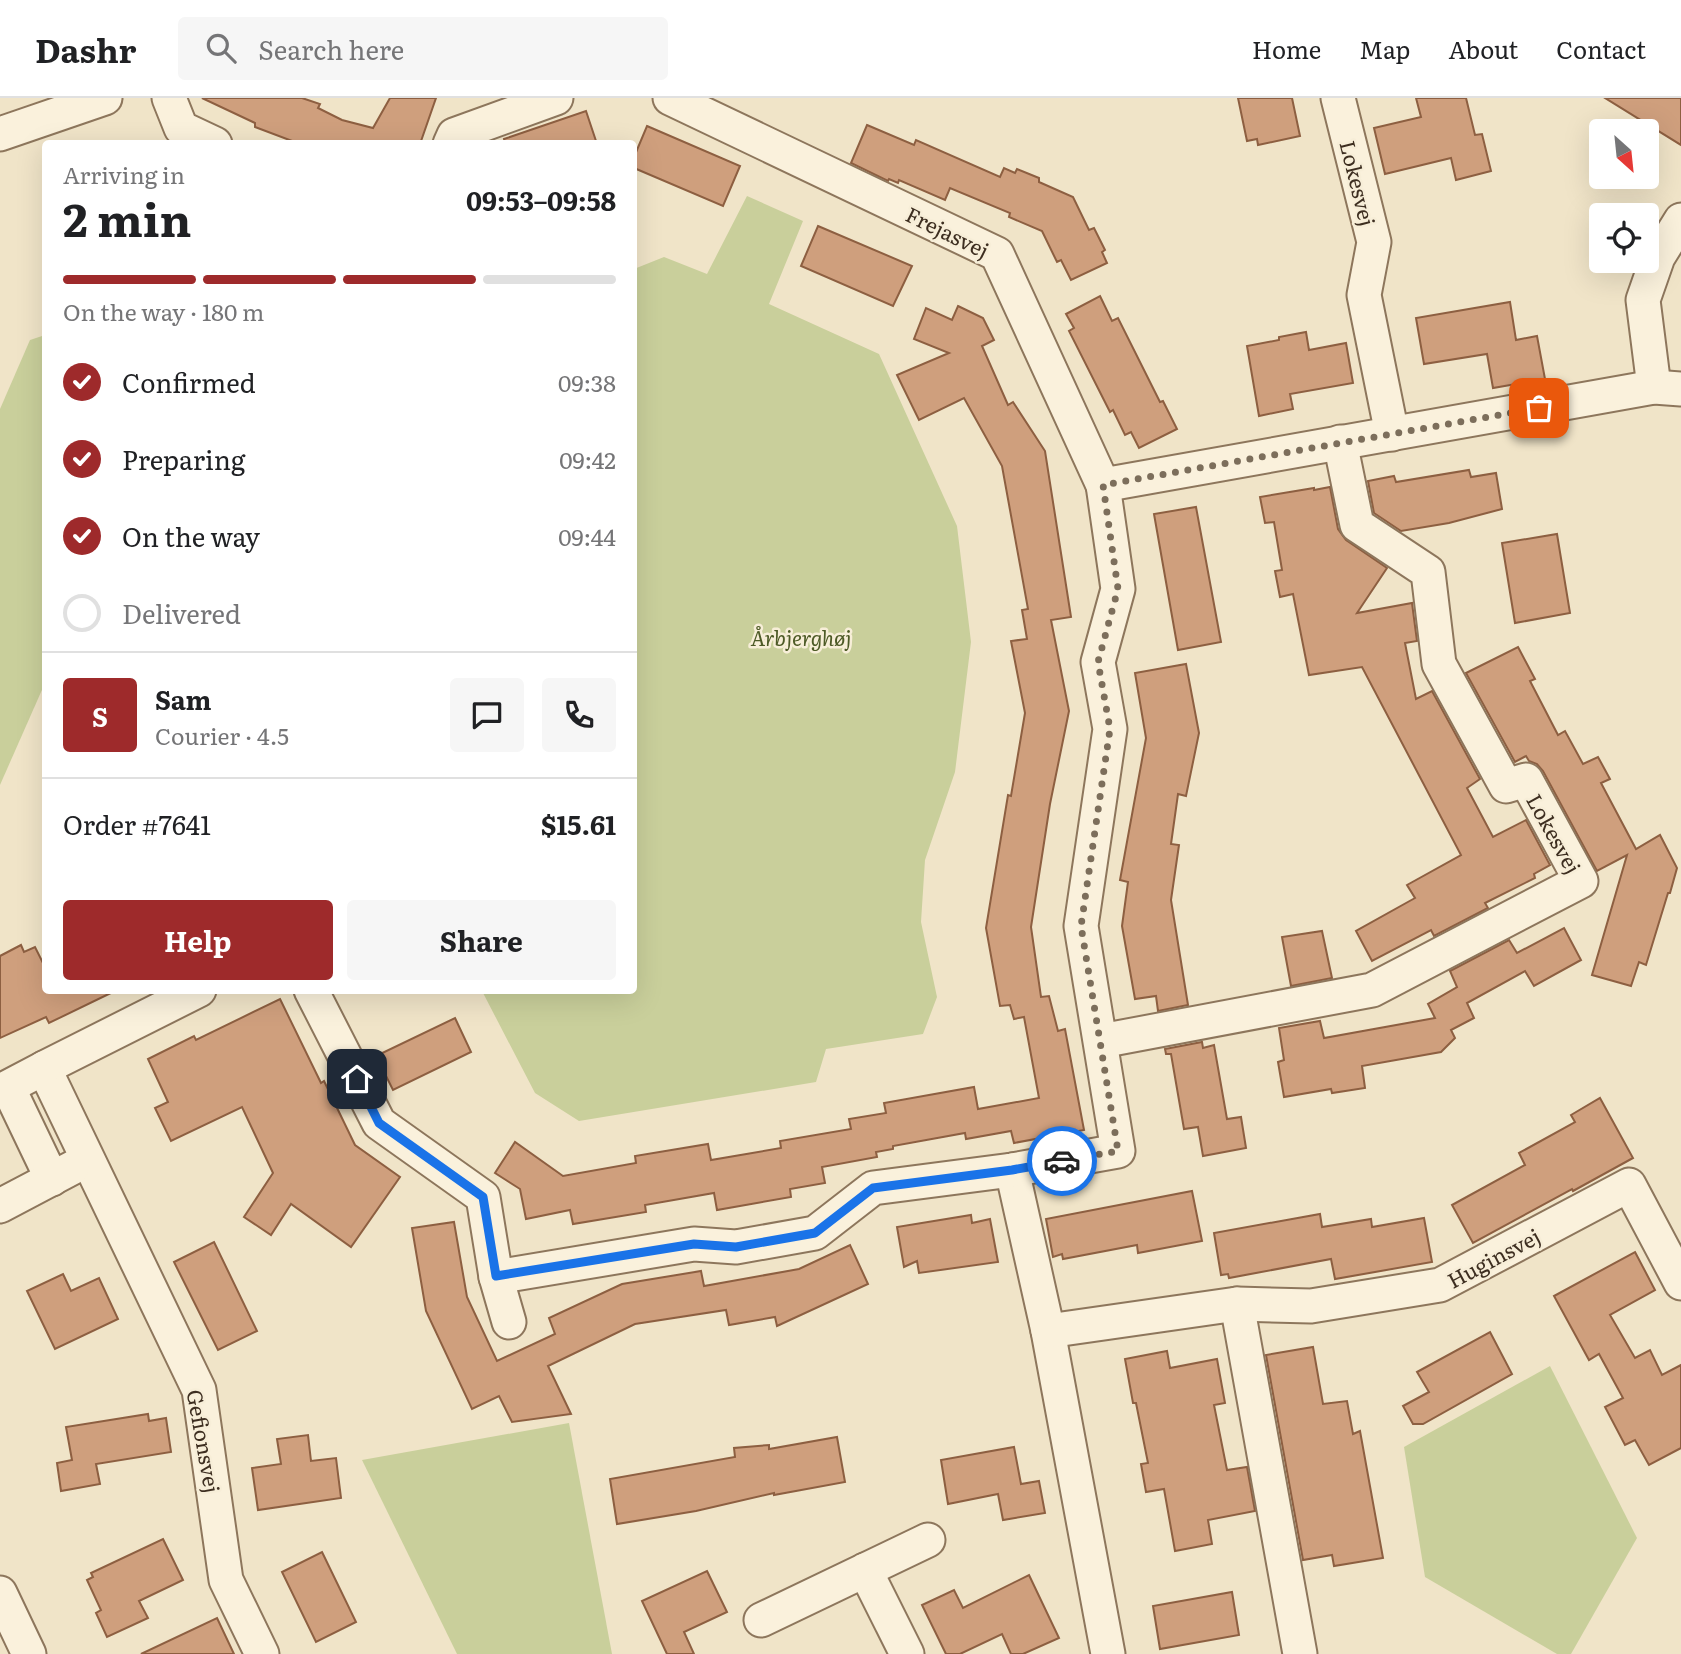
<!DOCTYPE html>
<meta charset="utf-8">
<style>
body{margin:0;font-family:Literata,serif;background:#f6f6f6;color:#202124;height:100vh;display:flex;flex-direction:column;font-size:26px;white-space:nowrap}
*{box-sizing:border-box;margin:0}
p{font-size:23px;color:#757577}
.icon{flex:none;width:38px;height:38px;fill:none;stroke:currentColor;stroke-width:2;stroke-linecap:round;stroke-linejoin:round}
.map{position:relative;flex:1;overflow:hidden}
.sheet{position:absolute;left:42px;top:42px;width:595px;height:854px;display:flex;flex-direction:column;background:#fff;border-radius:7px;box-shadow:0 7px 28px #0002}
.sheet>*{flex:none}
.needle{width:46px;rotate:153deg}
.tools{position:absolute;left:1589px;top:21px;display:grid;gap:14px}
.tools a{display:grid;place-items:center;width:70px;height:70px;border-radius:7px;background:#fff;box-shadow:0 7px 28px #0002;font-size:35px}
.pin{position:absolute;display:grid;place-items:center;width:60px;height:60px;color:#fff;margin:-30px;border-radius:14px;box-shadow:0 4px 10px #0006}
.courier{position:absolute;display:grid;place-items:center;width:70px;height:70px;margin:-35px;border:5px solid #1a73e8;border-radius:50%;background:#fff;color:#222;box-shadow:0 2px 9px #0007}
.overview em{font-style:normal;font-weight:700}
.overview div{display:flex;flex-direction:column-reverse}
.overview{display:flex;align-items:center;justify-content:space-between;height:119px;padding:0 21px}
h1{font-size:46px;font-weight:700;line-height:52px}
.bar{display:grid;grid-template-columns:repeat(4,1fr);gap:10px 7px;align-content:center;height:84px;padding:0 21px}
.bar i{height:9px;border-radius:5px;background:#e0e0e0}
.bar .active{background:#9e2a2b}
.bar p{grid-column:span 4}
.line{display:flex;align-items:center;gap:18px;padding:0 21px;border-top:2px solid #e0e0e0}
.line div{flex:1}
.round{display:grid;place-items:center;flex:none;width:74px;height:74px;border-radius:7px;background:#f6f6f6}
ol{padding:0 21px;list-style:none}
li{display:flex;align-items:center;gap:21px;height:77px}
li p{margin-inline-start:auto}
li .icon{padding:7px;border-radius:50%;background:#9e2a2b;color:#fff;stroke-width:4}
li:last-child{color:#757577}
li i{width:38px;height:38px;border:4px solid #e0e0e0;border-radius:50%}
.primary-button{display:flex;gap:14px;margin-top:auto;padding:14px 21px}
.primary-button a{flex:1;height:80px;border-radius:7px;background:#9e2a2b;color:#fff;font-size:28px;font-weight:700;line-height:80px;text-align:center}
.primary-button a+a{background:#f6f6f6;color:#202124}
header{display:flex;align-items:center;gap:42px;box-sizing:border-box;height:98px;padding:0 35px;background:#fff;border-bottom:2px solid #e0e0e0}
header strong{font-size:33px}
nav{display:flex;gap:38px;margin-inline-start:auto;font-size:24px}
.search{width:490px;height:63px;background:#f6f6f6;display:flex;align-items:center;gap:18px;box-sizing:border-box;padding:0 24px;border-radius:7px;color:#757577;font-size:26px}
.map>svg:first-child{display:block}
</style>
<header>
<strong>Dashr</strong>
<div class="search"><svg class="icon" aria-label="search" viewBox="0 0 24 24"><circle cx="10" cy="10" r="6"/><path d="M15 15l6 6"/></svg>Search here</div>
<nav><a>Home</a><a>Map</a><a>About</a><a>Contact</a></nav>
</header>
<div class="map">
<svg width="1681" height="1556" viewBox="0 0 1681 1556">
<rect width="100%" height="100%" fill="#f0e4c8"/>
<g fill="#c9cf9b">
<path d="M 747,98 L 803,123 L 769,206 L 879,256 L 957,428 L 971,544 L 955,674 L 925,762 L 921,824 L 937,899 L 923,936 L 826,951 L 816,984 L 579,1023 L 535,995 L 482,893 L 634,892 L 634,171 L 664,159 L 707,176 Z"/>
<path d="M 45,237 L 45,585 L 0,687 L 0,311 L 30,242 Z"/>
<path d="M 1550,1268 L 1637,1440 L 1571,1556 L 1557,1556 L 1425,1479 L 1404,1349 Z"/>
<path d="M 569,1325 L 612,1556 L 457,1556 L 362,1362 Z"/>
</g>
<g fill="#cf9f7d" stroke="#8d5f41" stroke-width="2">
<path d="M 202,0 L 302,0 L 320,6 L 318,10 L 342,22 L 373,30 L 390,0 L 436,0 L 420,46 L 300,46 L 255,29 L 255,25 Z"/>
<path d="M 1238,0 L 1292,0 L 1300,38 L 1258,47 L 1257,41 L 1247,43 Z"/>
<path d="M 1416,0 L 1466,0 L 1475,37 L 1482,36 L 1491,73 L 1456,82 L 1451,60 L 1385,76 L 1374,30 L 1421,19 Z"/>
<path d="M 1605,0 L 1681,0 L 1681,47 Z"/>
<path d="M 586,13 L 597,46 L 505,46 L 504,41 Z"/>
<path d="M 867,27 L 914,47 L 916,42 L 1000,79 L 1004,70 L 1015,75 L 1017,71 L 1039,80 L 1039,84 L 1073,99 L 1089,132 L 1094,130 L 1105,152 L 1102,154 L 1107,165 L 1071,182 L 1061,162 L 1057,164 L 1042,133 L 1009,119 L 1010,115 L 950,90 L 945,102 L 899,82 L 898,85 L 889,81 L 888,83 L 851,65 Z"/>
<path d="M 647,28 L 740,68 L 723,108 L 634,70 L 634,59 Z"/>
<path d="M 818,128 L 912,168 L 893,208 L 801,168 Z"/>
<path d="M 1100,198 L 1112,223 L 1118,220 L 1160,304 L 1163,303 L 1177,331 L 1139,350 L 1131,334 L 1125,337 L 1113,312 L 1110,314 L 1069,233 L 1074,230 L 1066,216 Z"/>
<path d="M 1510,204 L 1516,242 L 1537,238 L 1545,281 L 1493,290 L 1487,256 L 1424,266 L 1416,220 Z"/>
<path d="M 958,208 L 983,220 L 994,242 L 982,248 L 1008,307 L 1013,304 L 1045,353 L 1071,519 L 1051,522 L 1069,613 L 1050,706 L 1031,829 L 1041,899 L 1049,898 L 1058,933 L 1065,931 L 1084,1032 L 1014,1045 L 1011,1033 L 966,1041 L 965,1035 L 893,1048 L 893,1051 L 876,1054 L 877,1059 L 822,1069 L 825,1085 L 790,1091 L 791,1099 L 717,1112 L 714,1095 L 645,1107 L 646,1114 L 573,1126 L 570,1112 L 526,1121 L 520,1091 L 495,1075 L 515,1044 L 563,1078 L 636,1065 L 635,1058 L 708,1046 L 711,1062 L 781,1050 L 780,1043 L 851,1031 L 849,1021 L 886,1015 L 884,1005 L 974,989 L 978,1011 L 1039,1000 L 1024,919 L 1014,921 L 1010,907 L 1000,908 L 986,830 L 1008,697 L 1011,698 L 1025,615 L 1011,543 L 1027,541 L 1022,512 L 1028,511 L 1002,368 L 964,300 L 919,322 L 897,277 L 949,255 L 914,241 L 926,210 L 952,222 Z"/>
<path d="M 1306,234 L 1309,252 L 1346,245 L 1353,285 L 1290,296 L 1293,311 L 1259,318 L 1247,248 L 1279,242 L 1279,239 Z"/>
<path d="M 1469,372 L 1471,379 L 1496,375 L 1502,411 L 1449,425 L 1401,433 L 1374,415 L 1368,383 L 1394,378 L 1396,384 Z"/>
<path d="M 1330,389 L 1338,431 L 1346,442 L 1387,470 L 1357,515 L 1412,505 L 1417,543 L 1405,545 L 1416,601 L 1432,593 L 1480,681 L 1467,690 L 1493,739 L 1526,722 L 1550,767 L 1534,776 L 1535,780 L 1485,805 L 1488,810 L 1434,838 L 1431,832 L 1372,863 L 1356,833 L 1415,800 L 1407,787 L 1461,757 L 1362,569 L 1309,577 L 1293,496 L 1280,499 L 1275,473 L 1282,472 L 1274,424 L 1265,425 L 1260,399 L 1314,390 L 1314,392 Z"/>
<path d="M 1196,409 L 1221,544 L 1178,552 L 1154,416 Z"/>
<path d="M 1557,436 L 1570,515 L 1515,525 L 1502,445 Z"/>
<path d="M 1518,549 L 1535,581 L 1530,583 L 1558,637 L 1565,633 L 1583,666 L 1598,659 L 1610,681 L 1601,685 L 1636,751 L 1660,737 L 1677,770 L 1670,795 L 1668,795 L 1646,867 L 1639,864 L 1631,888 L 1592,877 L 1627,757 L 1597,773 L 1543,673 L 1537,666 L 1529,663 L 1526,658 L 1515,664 L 1466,575 Z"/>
<path d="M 1186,566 L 1199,635 L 1186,698 L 1178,696 L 1171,746 L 1179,747 L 1171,802 L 1188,907 L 1158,913 L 1156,898 L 1135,901 L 1122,828 L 1128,784 L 1120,782 L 1146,640 L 1135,575 Z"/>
<path d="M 1564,830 L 1581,862 L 1534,888 L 1525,873 L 1467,905 L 1474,920 L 1451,932 L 1455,940 L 1441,954 L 1362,968 L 1365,990 L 1332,995 L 1331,991 L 1284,999 L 1278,964 L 1284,962 L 1279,930 L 1320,923 L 1324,940 L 1435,920 L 1428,906 L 1457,889 L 1450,873 L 1509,842 L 1517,855 Z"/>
<path d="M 1322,833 L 1332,880 L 1291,888 L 1282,839 Z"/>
<path d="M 21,847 L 24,854 L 35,849 L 46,871 L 46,892 L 117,892 L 49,925 L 46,919 L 0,940 L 0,858 Z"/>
<path d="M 280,901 L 321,985 L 324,983 L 355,1047 L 400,1079 L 351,1149 L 291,1106 L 271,1137 L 244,1119 L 273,1075 L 242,1009 L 171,1043 L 155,1010 L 168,1004 L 148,961 L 194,938 L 196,942 Z"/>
<path d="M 455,920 L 471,954 L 393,992 L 376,958 Z"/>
<path d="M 1202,944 L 1203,950 L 1214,947 L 1227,1021 L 1241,1019 L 1246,1050 L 1203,1058 L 1198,1029 L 1184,1031 L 1171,956 L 1166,956 L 1165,951 Z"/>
<path d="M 1600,1000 L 1633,1060 L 1573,1093 L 1572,1091 L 1473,1145 L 1452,1107 L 1525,1067 L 1519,1055 L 1575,1024 L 1571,1017 Z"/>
<path d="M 1192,1093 L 1202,1143 L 1138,1155 L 1137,1147 L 1063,1161 L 1062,1156 L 1053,1159 L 1046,1121 Z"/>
<path d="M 1320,1116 L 1322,1129 L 1371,1121 L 1372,1129 L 1424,1120 L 1432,1164 L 1335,1181 L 1331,1161 L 1229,1180 L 1228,1176 L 1221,1177 L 1214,1135 Z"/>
<path d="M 971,1117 L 972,1125 L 990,1121 L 998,1164 L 919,1175 L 917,1163 L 904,1169 L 897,1129 Z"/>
<path d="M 454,1124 L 467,1199 L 497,1263 L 555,1236 L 549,1220 L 622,1186 L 701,1173 L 704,1188 L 799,1171 L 850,1147 L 868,1186 L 777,1228 L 775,1219 L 729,1227 L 726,1212 L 635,1226 L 548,1268 L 571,1316 L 512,1324 L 499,1298 L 472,1311 L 426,1213 L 412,1130 Z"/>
<path d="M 214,1144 L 257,1233 L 218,1252 L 174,1164 Z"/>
<path d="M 1635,1154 L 1655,1192 L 1610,1217 L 1635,1260 L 1650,1252 L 1662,1277 L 1681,1267 L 1681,1350 L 1649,1367 L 1635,1342 L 1625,1347 L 1605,1309 L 1623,1300 L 1599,1256 L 1589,1262 L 1554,1198 Z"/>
<path d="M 63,1176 L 71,1193 L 99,1180 L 118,1221 L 55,1251 L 27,1193 Z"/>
<path d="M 1490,1234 L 1512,1276 L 1423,1326 L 1413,1326 L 1403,1308 L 1429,1294 L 1417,1274 Z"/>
<path d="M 1313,1249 L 1323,1306 L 1347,1303 L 1353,1336 L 1360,1333 L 1383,1460 L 1334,1468 L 1332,1457 L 1303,1462 L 1266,1257 Z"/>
<path d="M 1167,1253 L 1170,1270 L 1217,1261 L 1225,1305 L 1214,1307 L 1227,1372 L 1247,1369 L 1255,1413 L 1208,1422 L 1212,1446 L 1175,1453 L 1164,1391 L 1146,1394 L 1141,1366 L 1148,1365 L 1136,1305 L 1133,1305 L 1125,1261 Z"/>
<path d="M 148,1316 L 149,1323 L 166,1320 L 171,1354 L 96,1366 L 100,1386 L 61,1393 L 57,1365 L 72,1362 L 66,1329 Z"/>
<path d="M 308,1337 L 311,1363 L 336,1360 L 341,1400 L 258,1412 L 252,1370 L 281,1366 L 277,1341 Z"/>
<path d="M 837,1339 L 845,1384 L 774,1397 L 774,1395 L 696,1413 L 617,1426 L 610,1381 L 735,1359 L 734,1350 L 769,1347 L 769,1351 Z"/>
<path d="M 1014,1349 L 1021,1386 L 1039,1383 L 1045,1415 L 1003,1422 L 998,1396 L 948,1406 L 941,1362 Z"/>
<path d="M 163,1441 L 183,1482 L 139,1503 L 148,1520 L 107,1539 L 96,1515 L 101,1512 L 87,1482 L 93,1479 L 91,1475 Z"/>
<path d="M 322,1454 L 356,1524 L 316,1544 L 282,1474 Z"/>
<path d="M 707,1473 L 727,1514 L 684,1534 L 694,1556 L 667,1556 L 642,1503 Z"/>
<path d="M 1029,1477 L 1059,1540 L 1023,1556 L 1011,1556 L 1002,1536 L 960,1556 L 946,1556 L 922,1507 L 954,1492 L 963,1510 Z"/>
<path d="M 1232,1494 L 1239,1537 L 1160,1551 L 1153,1508 Z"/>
<path d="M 217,1520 L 234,1556 L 141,1556 Z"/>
</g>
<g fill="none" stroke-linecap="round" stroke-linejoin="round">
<defs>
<g id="minor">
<path d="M 169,0 L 181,30 L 215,46"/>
<path d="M 670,0 L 997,156 L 1103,387"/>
<path d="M 1338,0 L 1374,144 L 1364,197 L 1392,336"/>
<path d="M 0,36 L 105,0"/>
<path d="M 450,46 L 454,37 L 556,0"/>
<path d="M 1654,289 L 1643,202 L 1658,159 L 1681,122"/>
<path d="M 199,892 L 44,970 L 199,1292 L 226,1482 L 262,1556"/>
<path d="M 311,892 L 379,1025 L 483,1099 L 496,1179 L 509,1224"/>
<path d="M 1101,943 L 1372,892 L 1581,783 L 1526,682 L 1506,688 L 1439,566 L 1428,474 L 1357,427 L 1340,344"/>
<path d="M 44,970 L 8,989 L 52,1081"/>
<path d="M 1012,1072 L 1048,1233 L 1108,1556"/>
<path d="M 0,1108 L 72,1070"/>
<path d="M 496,1179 L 694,1146 L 736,1149 L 815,1135 L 873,1090 L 1012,1072 L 1118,1053 L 1081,828 L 1110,631 L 1098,564 L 1118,491 L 1103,387 L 1654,289 L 1681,291"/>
<path d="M 1237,1206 L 1300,1556"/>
<path d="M 1048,1233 L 1237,1206 L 1311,1208 L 1440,1187 L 1629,1087 L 1681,1185"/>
<path d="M 865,1472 L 907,1556"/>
<path d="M 0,1495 L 29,1556"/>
<path d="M 761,1522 L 928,1442"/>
</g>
</defs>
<use href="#minor" stroke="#8d765c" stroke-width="37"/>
<use href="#minor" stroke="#faf1dc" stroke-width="33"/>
</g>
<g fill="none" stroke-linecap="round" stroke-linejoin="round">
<path stroke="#7c6e5b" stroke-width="7" stroke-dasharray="0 12.6" d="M 1062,1063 L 1118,1053 L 1081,828 L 1110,631 L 1098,564 L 1118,491 L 1103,387 L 1539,310"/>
<path stroke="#1a73e8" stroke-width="9" d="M 357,981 L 379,1025 L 483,1099 L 496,1178 L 694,1146 L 736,1149 L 815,1135 L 873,1090 L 1012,1072 L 1062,1063"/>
</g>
<g text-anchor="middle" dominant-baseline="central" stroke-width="5" stroke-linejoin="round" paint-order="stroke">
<g font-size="21" fill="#3d2e20" stroke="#f7eed8">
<text transform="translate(1359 85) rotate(76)">Lokesvej</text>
<text transform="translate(948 133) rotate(26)">Frejasvej</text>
<text transform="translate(1555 735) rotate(61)">Lokesvej</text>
<text transform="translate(1493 1159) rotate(-28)">Huginsvej</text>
<text transform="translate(205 1343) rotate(80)">Gefionsvej</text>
</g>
<g font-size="21" font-style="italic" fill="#4d5a26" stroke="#f7eed8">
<text x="801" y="538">Årbjerghøj</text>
</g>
</g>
</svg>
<div class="tools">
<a><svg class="needle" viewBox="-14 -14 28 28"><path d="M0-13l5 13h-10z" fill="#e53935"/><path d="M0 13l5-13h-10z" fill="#757577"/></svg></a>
<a><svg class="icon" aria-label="locate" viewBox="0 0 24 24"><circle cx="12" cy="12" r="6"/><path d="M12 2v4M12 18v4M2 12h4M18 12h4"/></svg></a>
</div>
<div class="pin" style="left:1539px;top:310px;background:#ea580c"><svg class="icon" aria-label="bag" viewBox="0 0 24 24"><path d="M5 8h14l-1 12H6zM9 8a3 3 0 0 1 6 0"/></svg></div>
<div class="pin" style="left:357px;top:981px;background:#1f2937"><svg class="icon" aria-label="home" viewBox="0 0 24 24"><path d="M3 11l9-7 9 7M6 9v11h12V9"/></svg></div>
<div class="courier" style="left:1062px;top:1063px"><svg class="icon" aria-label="car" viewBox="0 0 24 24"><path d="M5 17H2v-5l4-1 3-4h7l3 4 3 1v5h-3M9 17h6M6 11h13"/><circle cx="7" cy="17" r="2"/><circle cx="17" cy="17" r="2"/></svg></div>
<section class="sheet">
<div class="overview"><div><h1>2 min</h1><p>Arriving in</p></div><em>09:53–09:58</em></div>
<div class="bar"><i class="active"></i><i class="active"></i><i class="active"></i><i></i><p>On the way · 180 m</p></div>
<ol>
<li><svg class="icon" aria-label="check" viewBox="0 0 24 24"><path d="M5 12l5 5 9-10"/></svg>Confirmed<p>09:38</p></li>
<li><svg class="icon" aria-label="check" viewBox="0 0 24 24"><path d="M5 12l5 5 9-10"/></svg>Preparing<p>09:42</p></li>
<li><svg class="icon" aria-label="check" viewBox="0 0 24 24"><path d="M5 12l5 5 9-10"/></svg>On the way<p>09:44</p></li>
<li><i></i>Delivered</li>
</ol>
<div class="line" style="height:126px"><b class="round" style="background:#9e2a2b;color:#fff">S</b><div><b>Sam</b><p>Courier · 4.5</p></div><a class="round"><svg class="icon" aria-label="chat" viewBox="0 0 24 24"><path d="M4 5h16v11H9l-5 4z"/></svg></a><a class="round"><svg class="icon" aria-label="phone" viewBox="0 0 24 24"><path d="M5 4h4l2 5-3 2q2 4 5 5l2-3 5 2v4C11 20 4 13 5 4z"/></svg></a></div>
<div class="line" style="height:91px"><div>Order #7641</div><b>$15.61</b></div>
<div class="primary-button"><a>Help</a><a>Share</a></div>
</section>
</div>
